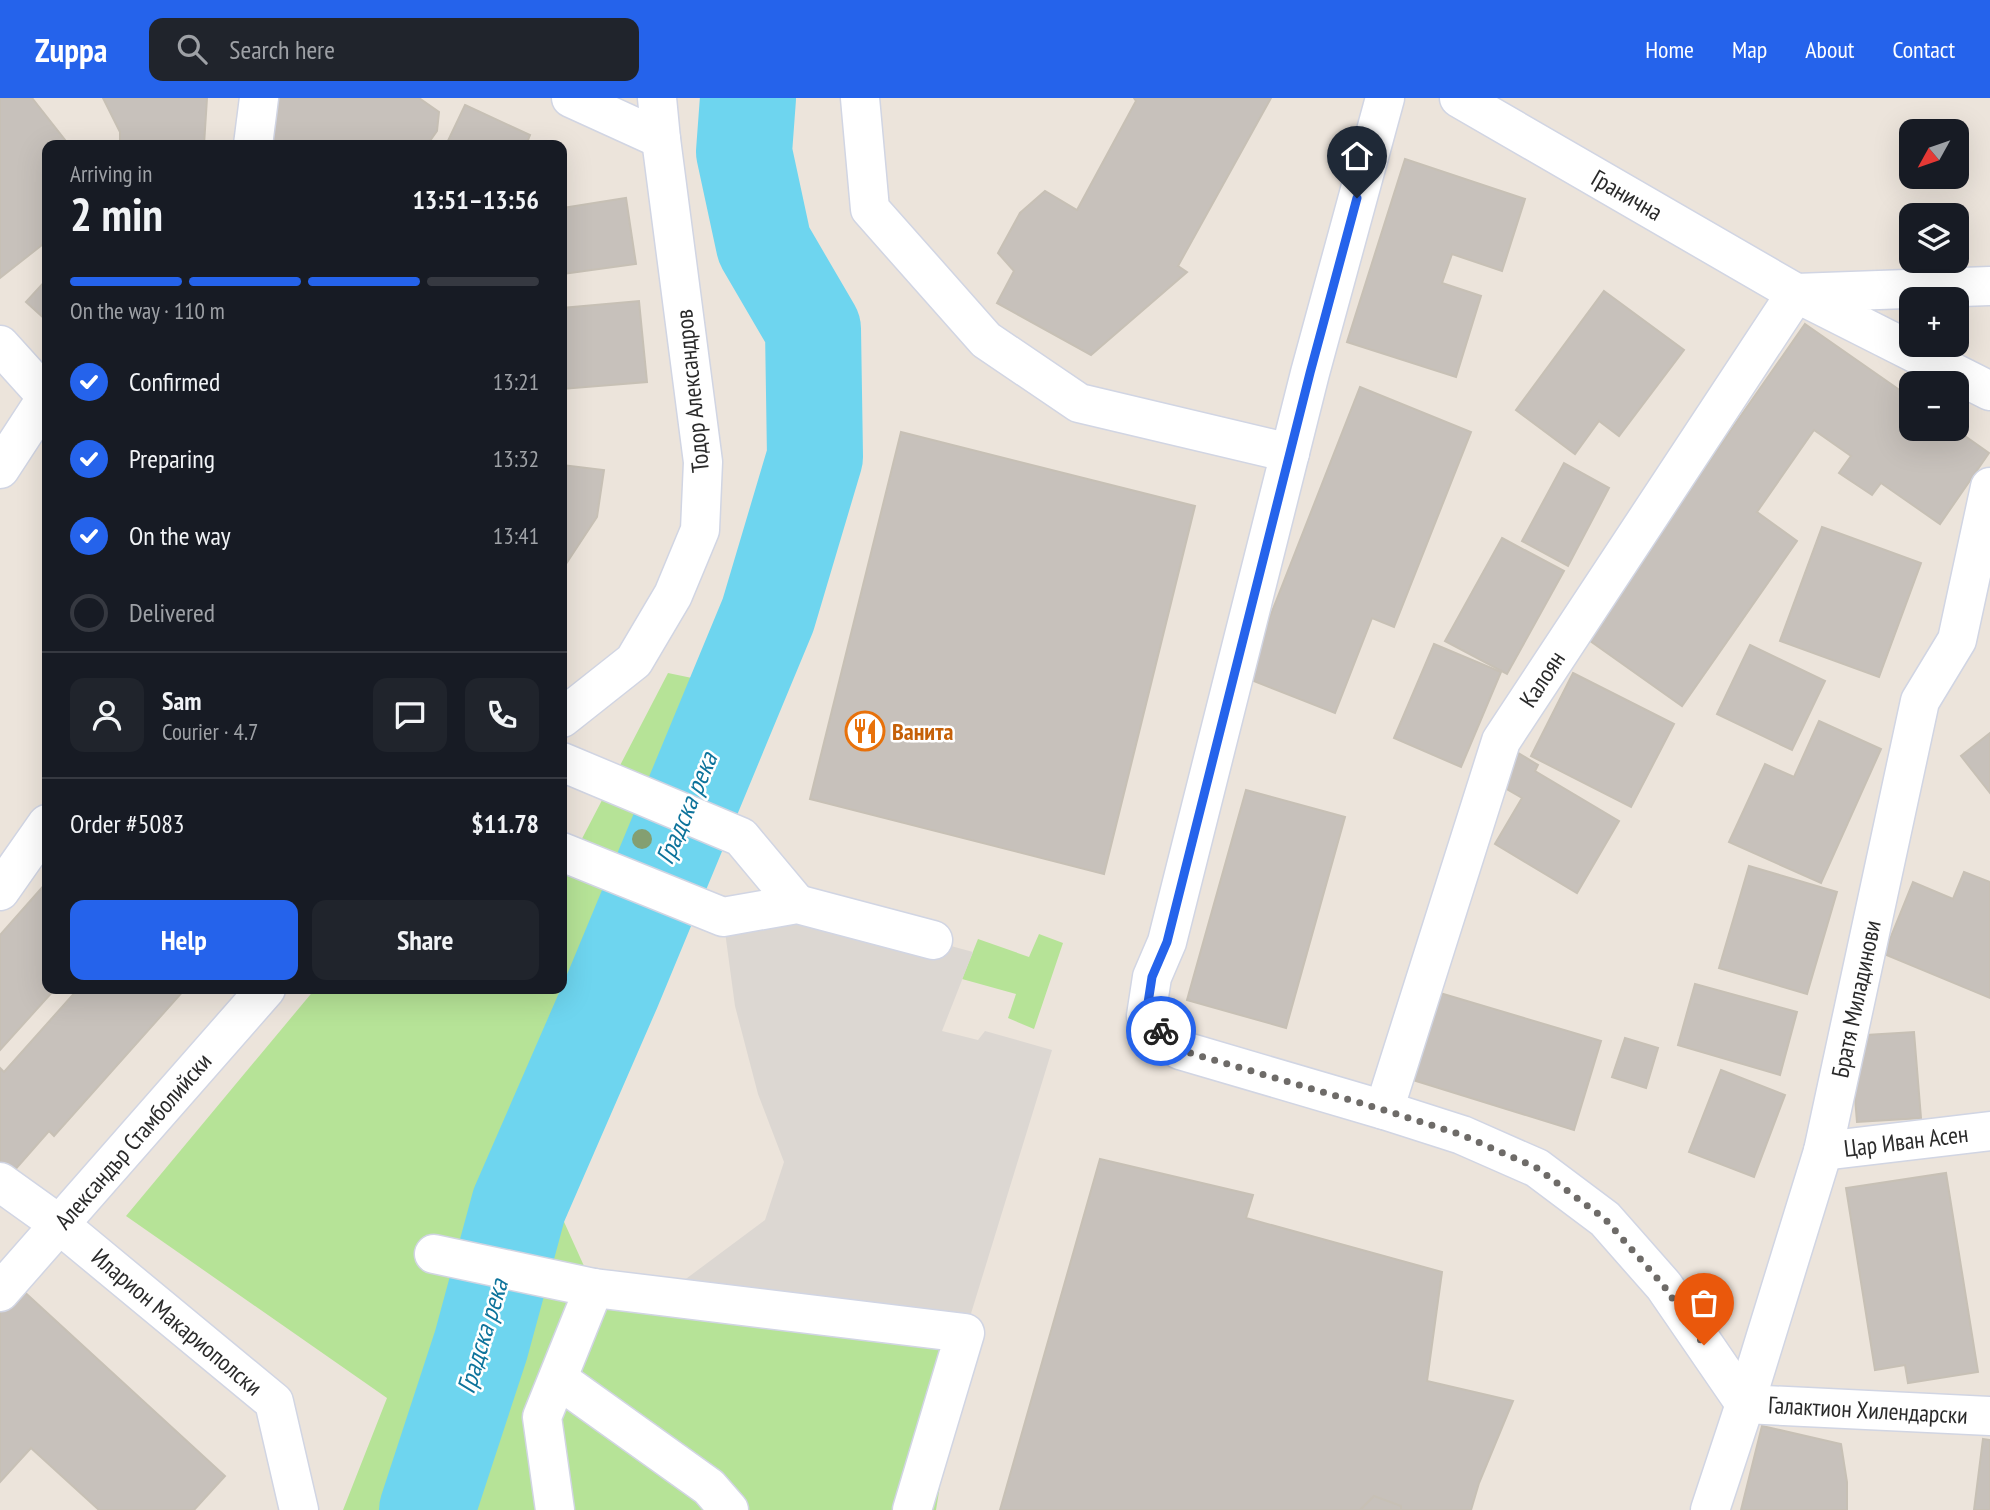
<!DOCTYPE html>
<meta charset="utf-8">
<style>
body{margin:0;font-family:"PT Sans Narrow",sans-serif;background:#20242c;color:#f1f3f6;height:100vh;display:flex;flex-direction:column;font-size:26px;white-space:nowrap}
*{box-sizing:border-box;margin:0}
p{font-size:23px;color:#9ea1a6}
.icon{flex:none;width:38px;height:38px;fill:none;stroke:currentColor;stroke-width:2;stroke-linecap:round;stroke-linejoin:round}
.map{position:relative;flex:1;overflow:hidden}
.sheet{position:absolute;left:42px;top:42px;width:525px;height:854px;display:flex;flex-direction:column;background:#171b24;border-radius:14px;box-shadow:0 7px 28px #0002}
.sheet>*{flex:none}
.needle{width:46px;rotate:230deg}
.controls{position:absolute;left:1899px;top:21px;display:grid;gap:14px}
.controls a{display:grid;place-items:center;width:70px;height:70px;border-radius:14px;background:#171b24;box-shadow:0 7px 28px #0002;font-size:35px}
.pin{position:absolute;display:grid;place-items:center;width:60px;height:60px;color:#fff;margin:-72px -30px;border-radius:50% 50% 50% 0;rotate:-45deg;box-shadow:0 0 7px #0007}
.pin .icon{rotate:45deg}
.courier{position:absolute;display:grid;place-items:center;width:70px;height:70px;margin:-35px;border:5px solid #2563eb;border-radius:50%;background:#fff;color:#222;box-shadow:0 2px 9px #0007}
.headline em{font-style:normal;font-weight:700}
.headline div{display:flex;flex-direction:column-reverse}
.headline{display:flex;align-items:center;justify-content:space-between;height:119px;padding:0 28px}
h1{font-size:46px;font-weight:700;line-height:52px}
.bar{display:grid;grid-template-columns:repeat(4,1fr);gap:10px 7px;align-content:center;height:84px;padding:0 28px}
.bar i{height:9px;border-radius:5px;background:#363941}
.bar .on{background:#2563eb}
.bar p{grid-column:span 4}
.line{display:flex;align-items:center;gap:18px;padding:0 28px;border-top:2px solid #363941}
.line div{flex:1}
.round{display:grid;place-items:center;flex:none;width:74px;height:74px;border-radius:14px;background:#20242c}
ol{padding:0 28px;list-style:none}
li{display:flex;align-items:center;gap:21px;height:77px}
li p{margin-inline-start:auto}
li .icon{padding:7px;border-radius:50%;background:#2563eb;color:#fff;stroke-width:4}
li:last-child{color:#9ea1a6}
li i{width:38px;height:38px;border:4px solid #363941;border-radius:50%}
.action{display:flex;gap:14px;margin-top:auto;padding:14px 28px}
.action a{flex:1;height:80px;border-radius:14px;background:#2563eb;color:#fff;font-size:28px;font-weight:700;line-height:80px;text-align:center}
.action a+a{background:#20242c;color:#f1f3f6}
header{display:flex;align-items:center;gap:42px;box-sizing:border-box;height:98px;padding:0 35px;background:#2563eb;color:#fff}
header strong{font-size:33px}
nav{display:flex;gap:38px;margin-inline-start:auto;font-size:24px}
.search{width:490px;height:63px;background:#20242c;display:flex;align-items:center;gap:18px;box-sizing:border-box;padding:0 24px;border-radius:14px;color:#9ea1a6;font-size:26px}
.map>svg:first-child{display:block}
</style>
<header>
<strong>Zuppa</strong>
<div class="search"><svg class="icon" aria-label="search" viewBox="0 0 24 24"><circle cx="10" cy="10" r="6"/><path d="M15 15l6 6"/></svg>Search here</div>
<nav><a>Home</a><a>Map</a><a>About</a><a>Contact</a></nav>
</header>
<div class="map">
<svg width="1990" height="1412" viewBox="0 0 1990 1412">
<rect width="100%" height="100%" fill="#ece4db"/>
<g fill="#b6e397">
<path d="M 668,575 L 769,596 L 751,652 L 657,841 L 560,1115 L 594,1190 L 965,1235 L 936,1412 L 343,1412 L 387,1300 L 126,1118 L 315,891 L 562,891 L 562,754 L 573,758 Z"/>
<path d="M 1039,836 L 1063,845 L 1034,931 L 1008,920 L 1016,896 L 962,881 L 978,841 L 1029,859 Z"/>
</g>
<path fill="#dcd7d2" d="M 797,806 L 973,854 L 942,933 L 978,942 L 985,933 L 1052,952 L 965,1235 L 663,1198 L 765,1122 L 784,1064 L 758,996 L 735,908 L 723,819 Z"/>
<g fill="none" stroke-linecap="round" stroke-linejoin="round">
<path stroke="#6ed5ef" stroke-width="96" d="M 427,1412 L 481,1247 L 519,1107 L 613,891 L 768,517 L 815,359 L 813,231 L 764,147 L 744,54 L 748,0"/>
</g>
<g fill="#c7c1bb" stroke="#c7c0b5" stroke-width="2">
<path d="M 0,0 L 32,0 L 69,47 L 47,47 L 47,143 L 0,180 Z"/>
<path d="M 103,0 L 207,0 L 204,47 L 120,47 L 120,34 Z"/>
<path d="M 265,0 L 419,0 L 439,14 L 437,33 L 427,47 L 258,47 Z"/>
<path d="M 1134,0 L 1271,0 L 1178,168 L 1187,174 L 1091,257 L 997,205 L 1014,173 L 998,155 L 1020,115 L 1045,93 L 1077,112 L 1136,3 Z"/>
<path d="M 465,7 L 530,37 L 526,47 L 446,47 Z"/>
<path d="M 1405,61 L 1525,101 L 1502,173 L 1452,156 L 1442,185 L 1481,198 L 1456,279 L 1347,244 Z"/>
<path d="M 626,100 L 636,166 L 562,176 L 562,110 Z"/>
<path d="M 47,181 L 47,223 L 26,204 Z"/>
<path d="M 1604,193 L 1684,252 L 1619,338 L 1599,323 L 1575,356 L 1516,312 Z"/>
<path d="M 639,203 L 647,284 L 562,291 L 562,210 Z"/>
<path d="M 1805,226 L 1911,300 L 1911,331 L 1955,331 L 1989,355 L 1940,426 L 1881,385 L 1872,397 L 1839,375 L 1851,358 L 1814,332 L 1757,414 L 1797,443 L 1682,608 L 1586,540 Z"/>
<path d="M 1360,289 L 1471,334 L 1394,529 L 1372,520 L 1335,615 L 1246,580 Z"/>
<path d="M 901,334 L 1195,408 L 1104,776 L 810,701 Z"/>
<path d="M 1564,365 L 1609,390 L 1568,468 L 1522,443 Z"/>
<path d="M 562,367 L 604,372 L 597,419 L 562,472 Z"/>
<path d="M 1822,429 L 1921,465 L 1879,579 L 1780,543 Z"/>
<path d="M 1502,440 L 1564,473 L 1507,576 L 1445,543 Z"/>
<path d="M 1434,546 L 1501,574 L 1461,669 L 1394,640 Z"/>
<path d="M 1750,547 L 1825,583 L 1792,652 L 1717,616 Z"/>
<path d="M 1573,575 L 1674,626 L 1631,709 L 1531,658 Z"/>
<path d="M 1819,623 L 1881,651 L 1821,785 L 1729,744 L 1765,666 L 1794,679 Z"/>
<path d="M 1990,635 L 1990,695 L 1961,658 Z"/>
<path d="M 1510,650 L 1538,667 L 1535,673 L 1619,723 L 1577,795 L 1495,746 L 1522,700 L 1491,682 Z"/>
<path d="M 1246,692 L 1345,719 L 1286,930 L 1187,902 Z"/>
<path d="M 1749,768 L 1837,794 L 1807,896 L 1719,870 Z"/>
<path d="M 1964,774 L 1990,784 L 1990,900 L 1884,856 L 1913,784 L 1953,801 Z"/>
<path d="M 47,784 L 47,891 L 55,891 L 0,952 L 0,837 Z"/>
<path d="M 1695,886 L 1797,914 L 1780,977 L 1678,947 Z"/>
<path d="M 78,891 L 185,891 L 54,1038 L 49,1033 L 5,1083 L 0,1079 L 0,970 L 4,974 Z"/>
<path d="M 1440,895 L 1601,943 L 1574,1032 L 1413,982 Z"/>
<path d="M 1914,934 L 1921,1020 L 1857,1024 L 1850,938 Z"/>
<path d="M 1625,940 L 1658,950 L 1646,990 L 1612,979 Z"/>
<path d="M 1721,972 L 1785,997 L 1754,1079 L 1689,1054 Z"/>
<path d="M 1100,1061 L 1253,1097 L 1246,1120 L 1442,1174 L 1427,1283 L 1513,1303 L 1479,1385 L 1471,1412 L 1000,1412 Z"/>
<path d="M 1946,1075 L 1978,1274 L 1908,1285 L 1905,1267 L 1875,1272 L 1846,1090 Z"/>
<path d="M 19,1189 L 225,1378 L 194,1412 L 99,1412 L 31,1350 L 0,1384 L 0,1209 Z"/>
<path d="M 1762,1328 L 1841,1346 L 1847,1384 L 1847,1412 L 1741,1412 Z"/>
<path d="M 1983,1341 L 1990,1342 L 1990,1412 L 1974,1412 Z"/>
<path d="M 1374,1398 L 1401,1408 L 1401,1412 L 1360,1412 Z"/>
</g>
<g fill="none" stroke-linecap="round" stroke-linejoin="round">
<defs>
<g id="minor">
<path d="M 571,0 L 661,41"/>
<path d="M 860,0 L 870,111 L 986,242 L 1079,305 L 1290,355"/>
<path d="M 1385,0 L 1310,275 L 1167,844 L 1152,879 L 1146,918 L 1180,952 L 1384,1012 L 1462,1037 L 1537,1070 L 1605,1121 L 1664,1188 L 1745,1306"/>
<path d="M 253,47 L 259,0"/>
<path d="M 1990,188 L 1796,195 L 1990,293"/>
<path d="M 0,247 L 47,299"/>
<path d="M 0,371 L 47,299"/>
<path d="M 562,620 L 634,563 L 673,497 L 700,432 L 703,364 L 661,41 L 657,0"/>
<path d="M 562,664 L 741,739 L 797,806"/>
<path d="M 562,754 L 723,819 L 797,806 L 933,842"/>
<path d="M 0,793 L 47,726"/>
<path d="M 1384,1012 L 1501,643 L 1796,195 L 1459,0"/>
<path d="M 1823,1053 L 1990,1033"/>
<path d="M 0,1084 L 60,1127 L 274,1304 L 299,1412"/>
<path d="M 434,1156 L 594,1190 L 965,1235 L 912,1412"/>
<path d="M 0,1194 L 266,891"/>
<path d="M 558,1281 L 709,1389 L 729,1412"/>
<path d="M 1745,1306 L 1990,1318"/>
<path d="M 555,1412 L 542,1319 L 594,1190"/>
<path d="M 1710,1412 L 1745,1306 L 1823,1053 L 1920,603 L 1957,542 L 1990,389"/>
</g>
</defs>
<use href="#minor" stroke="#d1d5e3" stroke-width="41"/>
<use href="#minor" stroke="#fff" stroke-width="38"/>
</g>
<circle fill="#849f71" cx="642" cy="741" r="10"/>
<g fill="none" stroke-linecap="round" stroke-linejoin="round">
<path stroke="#6e6b68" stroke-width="7" stroke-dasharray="0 12.6" d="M 1161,933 L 1180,952 L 1384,1012 L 1462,1037 L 1537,1070 L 1605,1121 L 1664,1188 L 1704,1247"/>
<path stroke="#2563eb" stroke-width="9" d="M 1161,933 L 1146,918 L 1152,879 L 1167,844 L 1310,275 L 1357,100"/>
</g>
<defs>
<symbol id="restaurant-ring" viewBox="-11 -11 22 22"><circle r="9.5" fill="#fff" stroke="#e8710a" stroke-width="1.5"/><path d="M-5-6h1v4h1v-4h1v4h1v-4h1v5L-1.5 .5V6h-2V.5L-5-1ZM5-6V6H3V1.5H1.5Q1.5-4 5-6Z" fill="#e8710a"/></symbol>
</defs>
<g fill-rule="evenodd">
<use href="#restaurant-ring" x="843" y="611" width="44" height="44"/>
</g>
<g text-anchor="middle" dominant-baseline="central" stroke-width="5" stroke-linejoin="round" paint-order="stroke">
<g font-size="24" fill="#2a2a2a" stroke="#fff">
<text transform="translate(1627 97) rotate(30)">Гранична</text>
<text transform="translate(692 293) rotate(-96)">Тодор Александров</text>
<text transform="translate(1542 581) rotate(-57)">Калоян</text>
<text transform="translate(1856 901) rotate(-78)">Братя Миладинови</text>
<text transform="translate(133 1043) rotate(-49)">Александър Стамболийски</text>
<text transform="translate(1906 1043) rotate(-7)">Цар Иван Асен</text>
<text transform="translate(177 1224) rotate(40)">Иларион Макариополски</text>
<text transform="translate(1868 1312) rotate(3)">Галактион Хилендарски</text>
</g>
<g font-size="24" font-weight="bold" fill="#c56008" stroke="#fff" text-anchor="start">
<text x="892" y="633">Ванита</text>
</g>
<g font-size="26" font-style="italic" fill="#0d739b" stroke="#fff">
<text transform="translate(686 710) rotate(-67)">Градска река</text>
<text transform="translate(482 1238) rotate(-73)">Градска река</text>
</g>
</g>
</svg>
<div class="controls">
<a><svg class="needle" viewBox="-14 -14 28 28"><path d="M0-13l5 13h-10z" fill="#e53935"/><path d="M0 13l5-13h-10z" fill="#9ea1a6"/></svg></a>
<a><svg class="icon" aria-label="layers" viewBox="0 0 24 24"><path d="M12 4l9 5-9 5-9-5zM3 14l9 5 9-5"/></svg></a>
<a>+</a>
<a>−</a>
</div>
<div class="pin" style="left:1704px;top:1247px;background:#ea580c"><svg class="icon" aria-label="bag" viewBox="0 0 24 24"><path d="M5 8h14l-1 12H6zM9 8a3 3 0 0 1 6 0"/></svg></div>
<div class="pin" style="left:1357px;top:100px;background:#1f2937"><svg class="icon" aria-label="home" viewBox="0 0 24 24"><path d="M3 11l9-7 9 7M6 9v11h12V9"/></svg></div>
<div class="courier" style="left:1161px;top:933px"><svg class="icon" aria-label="bike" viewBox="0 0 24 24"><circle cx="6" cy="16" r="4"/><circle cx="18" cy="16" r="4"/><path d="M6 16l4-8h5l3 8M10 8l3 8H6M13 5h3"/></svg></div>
<section class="sheet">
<div class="headline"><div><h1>2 min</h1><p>Arriving in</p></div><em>13:51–13:56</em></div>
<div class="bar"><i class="on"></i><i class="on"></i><i class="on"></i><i></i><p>On the way · 110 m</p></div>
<ol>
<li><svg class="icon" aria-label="check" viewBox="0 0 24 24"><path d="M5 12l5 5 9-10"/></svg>Confirmed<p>13:21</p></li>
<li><svg class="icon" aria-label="check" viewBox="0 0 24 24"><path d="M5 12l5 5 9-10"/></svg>Preparing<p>13:32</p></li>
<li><svg class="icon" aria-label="check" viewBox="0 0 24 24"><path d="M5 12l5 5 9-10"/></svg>On the way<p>13:41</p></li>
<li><i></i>Delivered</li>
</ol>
<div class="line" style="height:126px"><a class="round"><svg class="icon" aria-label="person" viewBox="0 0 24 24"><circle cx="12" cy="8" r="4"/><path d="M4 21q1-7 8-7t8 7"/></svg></a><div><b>Sam</b><p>Courier · 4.7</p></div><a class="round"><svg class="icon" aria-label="chat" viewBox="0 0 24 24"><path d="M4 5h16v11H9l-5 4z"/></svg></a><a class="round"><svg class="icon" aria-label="phone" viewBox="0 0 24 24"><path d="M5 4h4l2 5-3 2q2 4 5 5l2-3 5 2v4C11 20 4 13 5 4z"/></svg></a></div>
<div class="line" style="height:91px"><div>Order #5083</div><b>$11.78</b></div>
<div class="action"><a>Help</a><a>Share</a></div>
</section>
</div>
